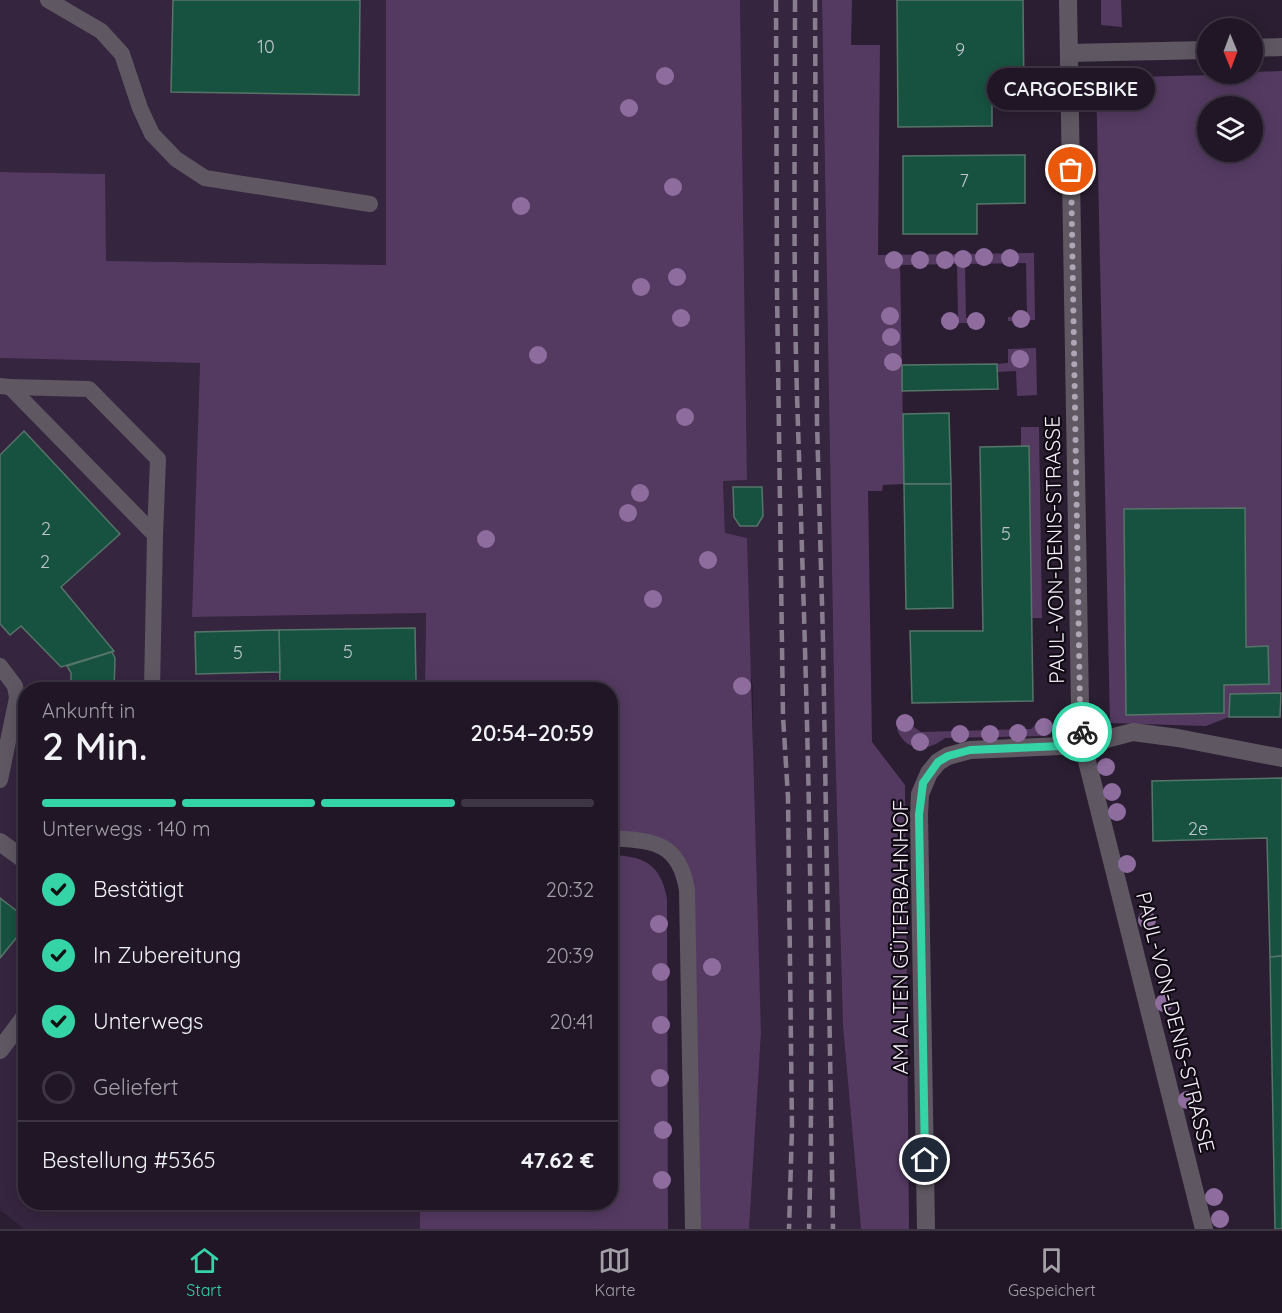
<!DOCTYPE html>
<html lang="de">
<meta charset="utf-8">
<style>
body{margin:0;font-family:Quicksand,sans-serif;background:#281f2e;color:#f1f3f6;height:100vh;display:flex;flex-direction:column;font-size:22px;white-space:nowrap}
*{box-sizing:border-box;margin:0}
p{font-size:20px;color:#a29fa7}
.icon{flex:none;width:33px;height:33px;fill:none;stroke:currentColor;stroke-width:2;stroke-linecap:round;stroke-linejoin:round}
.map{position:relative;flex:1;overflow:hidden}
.details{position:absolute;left:18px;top:682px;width:600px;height:528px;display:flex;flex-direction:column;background:#201626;border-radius:24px;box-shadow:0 3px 15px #0003,0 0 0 2px #3d3543}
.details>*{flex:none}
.needle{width:39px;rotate:179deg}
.controls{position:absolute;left:1197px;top:18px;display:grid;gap:12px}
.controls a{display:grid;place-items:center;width:66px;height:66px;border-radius:50%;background:#201626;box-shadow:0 3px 15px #0003,0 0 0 2px #3d3543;font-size:30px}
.pin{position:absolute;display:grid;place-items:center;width:51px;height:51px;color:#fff;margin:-26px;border:3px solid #fff;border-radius:50%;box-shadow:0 2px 6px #0007}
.courier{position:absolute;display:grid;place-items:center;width:60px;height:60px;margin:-30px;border:4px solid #35d4a7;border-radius:50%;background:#fff;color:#222;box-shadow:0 2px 8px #0007}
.bubble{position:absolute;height:42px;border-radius:21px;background:#201626;box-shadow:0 3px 15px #0003,0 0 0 2px #3d3543;font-size:20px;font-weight:600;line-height:42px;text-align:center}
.head em{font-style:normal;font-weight:600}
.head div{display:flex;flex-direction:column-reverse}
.head{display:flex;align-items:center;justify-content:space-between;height:102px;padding:0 24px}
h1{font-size:39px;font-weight:600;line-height:45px}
.bar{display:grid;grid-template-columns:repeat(4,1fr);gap:9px 6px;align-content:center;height:72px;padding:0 24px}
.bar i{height:8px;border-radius:4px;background:#3d3543}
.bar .current{background:#35d4a7}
.bar p{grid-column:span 4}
.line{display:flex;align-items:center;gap:15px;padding:0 24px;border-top:2px solid #3d3543}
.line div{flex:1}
ol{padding:0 24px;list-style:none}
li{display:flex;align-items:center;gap:18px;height:66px}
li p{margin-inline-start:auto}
li .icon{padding:6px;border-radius:50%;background:#35d4a7;color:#111;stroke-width:4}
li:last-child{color:#a29fa7}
li i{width:33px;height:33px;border:3px solid #3d3543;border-radius:50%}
.menu{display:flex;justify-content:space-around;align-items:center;height:84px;border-top:2px solid #3d3543;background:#201626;font-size:16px;color:#a29fa7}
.menu a{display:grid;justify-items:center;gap:3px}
.menu .current{color:#35d4a7}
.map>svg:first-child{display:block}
</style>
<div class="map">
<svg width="1282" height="1229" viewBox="0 0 1282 1229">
<rect width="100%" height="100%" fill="#2b1e32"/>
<g fill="#36253f">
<path d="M 0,0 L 386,0 L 386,265 L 106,261 L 100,174 L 0,172 Z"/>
<path d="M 740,0 L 822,0 L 835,741 L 843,1026 L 861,1229 L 749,1229 L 761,1033 L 753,795 L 753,687 L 725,533 L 723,481 L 747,480 Z"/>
<path d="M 0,358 L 200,363 L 193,617 L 426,613 L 425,690 L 26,690 L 26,1203 L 420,1203 L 420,1229 L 24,1229 L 0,1210 Z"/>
</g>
<g fill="#543a61" fill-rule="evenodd">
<path d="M 386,0 L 740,0 L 747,480 L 723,481 L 725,533 L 747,538 L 761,1033 L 749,1229 L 693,1229 L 687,890 L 666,849 L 611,838 L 610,690 L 425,690 L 426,613 L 192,617 L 200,363 L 0,358 L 0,172 L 105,174 L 106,261 L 386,265 Z"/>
<path d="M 822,0 L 852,0 L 851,45 L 880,45 L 878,255 L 1034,253 L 1035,320 L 1008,321 L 1008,317 L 1027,316 L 1026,263 L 965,264 L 966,318 L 983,318 L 983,323 L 941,323 L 941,318 L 958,318 L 957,264 L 900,265 L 904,484 L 883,485 L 882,491 L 868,491 L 872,742 L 905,785 L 909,1229 L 861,1229 L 843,1026 L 835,741 Z"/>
<path d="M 1101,0 L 1121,0 L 1122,27 L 1101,25 Z"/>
<path d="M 1282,71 L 1281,693 L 1230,694 L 1229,717 L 1206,726 L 1110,723 L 1096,78 L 1252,74 L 1253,72 ZM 1208,106 L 1252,106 L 1252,152 L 1208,152 Z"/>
<path d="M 1036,348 L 1037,395 L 1017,396 L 1016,371 L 997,372 L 997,364 L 1008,363 L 1008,349 Z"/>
<path d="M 1021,427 L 1039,427 L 1042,618 L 1032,618 L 1029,447 L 1021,447 Z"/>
<path d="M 911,716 L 913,718 L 908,723 L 921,732 L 1031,729 L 1042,718 L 1050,721 L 1052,728 L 1046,736 L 945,738 C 928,752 905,752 897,729 L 901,718 Z"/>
<path d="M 611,855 C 644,856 661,864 667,899 L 668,1229 L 420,1229 L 420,1203 L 610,1203 Z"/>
</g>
<g fill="#175240" stroke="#567569" stroke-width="1.5">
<path d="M 173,0 L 360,0 L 359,95 L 171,92 Z"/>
<path d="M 897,0 L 1023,0 L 1024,99 L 992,99 L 992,126 L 898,127 Z"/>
<path d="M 1025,155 L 1025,203 L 977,204 L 977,234 L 903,234 L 903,156 Z"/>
<path d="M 997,364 L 998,389 L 902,391 L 902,365 Z"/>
<path d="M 949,413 L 951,484 L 904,484 L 903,414 Z"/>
<path d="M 24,431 L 120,534 L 61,587 L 114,651 L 61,667 L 21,626 L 10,635 L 0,624 L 0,455 Z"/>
<path d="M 1029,446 L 1033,701 L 912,703 L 910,631 L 983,631 L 980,447 Z"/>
<path d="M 904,484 L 951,484 L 953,608 L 906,609 Z"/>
<path d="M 733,487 L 762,487 L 763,516 L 757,526 L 740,526 L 734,517 Z"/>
<path d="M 1245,508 L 1246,647 L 1268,646 L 1269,684 L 1224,685 L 1224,713 L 1126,715 L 1124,509 Z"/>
<path d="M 415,628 L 416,681 L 406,681 L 406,690 L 280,690 L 279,630 Z"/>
<path d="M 279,630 L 280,672 L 196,674 L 195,632 Z"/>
<path d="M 112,652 L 115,658 L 114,690 L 67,690 L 67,687 L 71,684 L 71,673 L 67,666 Z"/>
<path d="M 1281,693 L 1280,717 L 1229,717 L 1230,694 Z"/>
<path d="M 1282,778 L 1282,956 L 1270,957 L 1267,838 L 1153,841 L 1152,781 Z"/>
<path d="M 0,898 L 26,918 L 26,926 L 0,958 Z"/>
<path d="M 1282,956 L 1282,1229 L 1275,1229 L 1270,957 Z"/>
<path d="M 72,1203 L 164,1203 L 164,1208 L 72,1206 Z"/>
</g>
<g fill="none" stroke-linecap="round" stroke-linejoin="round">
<g stroke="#5f5863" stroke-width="16">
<path d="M 48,0 L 101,31 L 122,54 L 140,108 L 152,134 L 176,159 L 205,178 L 370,204"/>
<path d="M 0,386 L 10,387 L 155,535 L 152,690"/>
<path d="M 10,387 L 89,389 L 158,459 L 155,535"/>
<path d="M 0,666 L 15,686 L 17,698 L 0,780"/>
<path d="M 610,838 C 653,841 679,841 687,890 L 693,1229"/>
</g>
<g stroke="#5f5863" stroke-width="18">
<path d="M 1068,0 L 1080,707 L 1083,745 L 1204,1229"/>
<path d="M 1252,48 L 1282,47"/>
<path d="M 1069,53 L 1208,50"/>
<path d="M 0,842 L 26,861"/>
<path d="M 0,1050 L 26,1015"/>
<path d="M 926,1229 L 919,815 L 920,794 L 929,773 L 938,762 L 948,756 L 970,750 L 1083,745 L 1133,732 L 1178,738 L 1282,758"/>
</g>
<g stroke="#887d8e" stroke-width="4.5" stroke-dasharray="12 6" stroke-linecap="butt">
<path d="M 776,0 L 777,292 L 783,716 L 788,797 L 792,1128 L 789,1229"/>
<path d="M 795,0 C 795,132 793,264 797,395 C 806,673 816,951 809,1229"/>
<path d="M 815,0 L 817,422 L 823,640 L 833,1229"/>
</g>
</g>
<g fill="#8e6d9e">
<circle cx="665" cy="76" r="9"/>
<circle cx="629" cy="108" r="9"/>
<circle cx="673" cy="187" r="9"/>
<circle cx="521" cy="206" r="9"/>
<circle cx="984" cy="257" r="9"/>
<circle cx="1010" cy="258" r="9"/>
<circle cx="963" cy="259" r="9"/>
<circle cx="894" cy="260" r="9"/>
<circle cx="920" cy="260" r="9"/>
<circle cx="945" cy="260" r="9"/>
<circle cx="677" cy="277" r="9"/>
<circle cx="641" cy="287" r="9"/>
<circle cx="890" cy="316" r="9"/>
<circle cx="681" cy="318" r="9"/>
<circle cx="1021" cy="319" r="9"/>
<circle cx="950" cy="321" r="9"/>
<circle cx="976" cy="321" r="9"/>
<circle cx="891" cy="337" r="9"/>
<circle cx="538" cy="355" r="9"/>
<circle cx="1020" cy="359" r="9"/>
<circle cx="893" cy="362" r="9"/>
<circle cx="685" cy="417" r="9"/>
<circle cx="640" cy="493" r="9"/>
<circle cx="628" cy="513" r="9"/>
<circle cx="486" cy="539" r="9"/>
<circle cx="708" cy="560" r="9"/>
<circle cx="653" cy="599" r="9"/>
<circle cx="742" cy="686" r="9"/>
<circle cx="905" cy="723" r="9"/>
<circle cx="1044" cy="727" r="9"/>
<circle cx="1018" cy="733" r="9"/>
<circle cx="960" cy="734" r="9"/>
<circle cx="990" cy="734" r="9"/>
<circle cx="920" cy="742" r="9"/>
<circle cx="1106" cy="767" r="9"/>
<circle cx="1112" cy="792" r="9"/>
<circle cx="1117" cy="812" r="9"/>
<circle cx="1127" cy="864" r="9"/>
<circle cx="1147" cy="920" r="9"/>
<circle cx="659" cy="924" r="9"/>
<circle cx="712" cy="967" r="9"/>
<circle cx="661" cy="972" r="9"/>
<circle cx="1164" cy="1003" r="9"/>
<circle cx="661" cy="1025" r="9"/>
<circle cx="660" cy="1078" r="9"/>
<circle cx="1187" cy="1100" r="9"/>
<circle cx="663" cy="1130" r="9"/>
<circle cx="662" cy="1180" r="9"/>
<circle cx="1214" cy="1197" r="9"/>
<circle cx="1220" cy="1219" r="9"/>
</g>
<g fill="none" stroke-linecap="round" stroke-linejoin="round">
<path stroke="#afa5b5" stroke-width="6" stroke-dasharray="0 10.8" d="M 1071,170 L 1080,707 L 1082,732"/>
<path stroke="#35d4a7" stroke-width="8" d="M 925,1160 L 919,815 L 923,783 L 938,762 L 948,756 L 970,750 L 1083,745 L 1082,732"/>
</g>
<g text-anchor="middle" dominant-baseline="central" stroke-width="4.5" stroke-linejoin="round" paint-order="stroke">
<g font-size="18" fill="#bec6cc">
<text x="266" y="46">10</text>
<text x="960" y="49">9</text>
<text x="964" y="180">7</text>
<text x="46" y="528">2</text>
<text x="1006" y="533">5</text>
<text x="45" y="561">2</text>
<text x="348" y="651">5</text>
<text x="238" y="652">5</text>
<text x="1198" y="828">2e</text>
</g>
<g font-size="21" fill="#f6edfb" stroke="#100b13">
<text transform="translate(1054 550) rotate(-91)">PAUL-VON-DENIS-STRASSE</text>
<text transform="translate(900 937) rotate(-90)">AM ALTEN GÜTERBAHNHOF</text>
<text transform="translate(1176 1022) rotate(76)">PAUL-VON-DENIS-STRASSE</text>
</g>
</g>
</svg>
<div class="controls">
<a><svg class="needle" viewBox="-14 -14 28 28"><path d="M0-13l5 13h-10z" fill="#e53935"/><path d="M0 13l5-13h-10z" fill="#a29fa7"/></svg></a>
<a><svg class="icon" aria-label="layers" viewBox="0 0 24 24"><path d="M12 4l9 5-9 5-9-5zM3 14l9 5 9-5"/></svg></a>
</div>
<div class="pin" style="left:1071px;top:170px;background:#ea580c"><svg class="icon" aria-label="bag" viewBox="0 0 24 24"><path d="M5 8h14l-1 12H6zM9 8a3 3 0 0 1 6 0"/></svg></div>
<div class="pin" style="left:925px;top:1160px;background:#1f2937"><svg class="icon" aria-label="home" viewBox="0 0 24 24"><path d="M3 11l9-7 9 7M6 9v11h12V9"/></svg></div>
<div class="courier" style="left:1082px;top:732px"><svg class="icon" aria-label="bike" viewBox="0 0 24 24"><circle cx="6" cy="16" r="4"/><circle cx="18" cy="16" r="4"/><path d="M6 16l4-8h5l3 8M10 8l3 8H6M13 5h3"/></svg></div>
<div class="bubble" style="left:987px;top:68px;width:168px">CARGOESBIKE</div>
<section class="details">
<div class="head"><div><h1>2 Min.</h1><p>Ankunft in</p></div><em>20:54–20:59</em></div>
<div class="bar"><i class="current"></i><i class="current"></i><i class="current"></i><i></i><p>Unterwegs · 140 m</p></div>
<ol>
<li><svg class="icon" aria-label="check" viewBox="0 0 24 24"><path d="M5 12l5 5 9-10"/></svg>Bestätigt<p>20:32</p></li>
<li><svg class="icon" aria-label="check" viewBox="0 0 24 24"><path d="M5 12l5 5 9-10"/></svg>In Zubereitung<p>20:39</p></li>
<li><svg class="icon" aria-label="check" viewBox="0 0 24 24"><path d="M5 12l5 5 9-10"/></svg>Unterwegs<p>20:41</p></li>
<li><i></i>Geliefert</li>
</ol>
<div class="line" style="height:78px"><div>Bestellung #5365</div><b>47.62 €</b></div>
</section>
</div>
<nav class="menu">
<a class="current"><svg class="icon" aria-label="home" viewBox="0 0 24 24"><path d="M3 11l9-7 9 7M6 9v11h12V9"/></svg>Start</a>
<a><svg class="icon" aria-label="map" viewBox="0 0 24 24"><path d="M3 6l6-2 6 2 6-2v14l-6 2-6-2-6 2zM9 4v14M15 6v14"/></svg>Karte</a>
<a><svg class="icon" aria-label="saved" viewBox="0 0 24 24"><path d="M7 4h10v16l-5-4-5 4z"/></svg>Gespeichert</a>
</nav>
